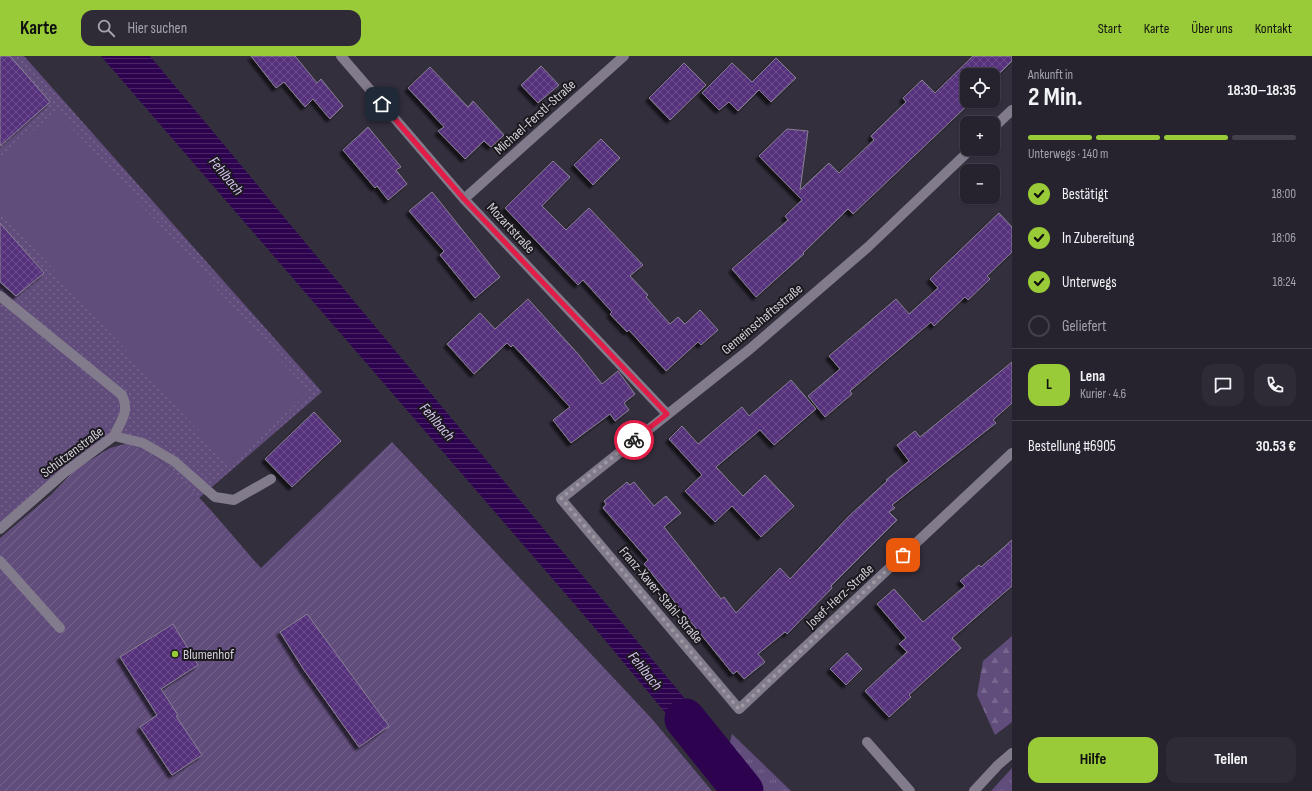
<!DOCTYPE html>
<html lang="de">
<meta charset="utf-8">
<style>
body{margin:0;font-family:"Sofia Sans Condensed",sans-serif;background:#2f2b36;color:#f1f3f6;height:100vh;display:flex;flex-direction:column;font-size:15px;white-space:nowrap}
*{box-sizing:border-box;margin:0}
p{font-size:13px;color:#a4a4aa}
.icon{flex:none;width:22px;height:22px;fill:none;stroke:currentColor;stroke-width:2;stroke-linecap:round;stroke-linejoin:round}
.map{position:relative;flex:1;overflow:hidden}
.side{display:flex;flex-direction:column;background:#27232e;width:300px}
.side>*{flex:none}
.buttons{position:absolute;left:960px;top:12px;display:grid;gap:8px}
.buttons a{display:grid;place-items:center;width:40px;height:40px;border-radius:8px;background:#27232e;box-shadow:0 1px 3px #0004,0 0 0 1px #43404a;font-size:20px}
.pin{position:absolute;display:grid;place-items:center;width:34px;height:34px;color:#fff;margin:-17px;border-radius:8px;box-shadow:0 2px 6px #0006}
.courier{position:absolute;display:grid;place-items:center;width:40px;height:40px;margin:-20px;border:3px solid #e11d48;border-radius:50%;background:#fff;color:#222;box-shadow:0 1px 5px #0007}
.overview em{font-style:normal;font-weight:700}
.overview div{display:flex;flex-direction:column-reverse}
.overview{display:flex;align-items:center;justify-content:space-between;height:68px;padding:0 16px}
h1{font-size:26px;font-weight:700;line-height:30px}
.bar{display:grid;grid-template-columns:repeat(4,1fr);gap:6px 4px;align-content:center;height:48px;padding:0 16px}
.bar i{height:5px;border-radius:3px;background:#43404a}
.bar .current{background:#98cb37}
.bar p{grid-column:span 4}
.line{display:flex;align-items:center;gap:10px;padding:0 16px;border-top:1px solid #43404a}
.line div{flex:1}
.round{display:grid;place-items:center;flex:none;width:42px;height:42px;border-radius:12px;background:#2f2b36}
ol{padding:0 16px;list-style:none}
li{display:flex;align-items:center;gap:12px;height:44px}
li p{margin-inline-start:auto}
li .icon{padding:4px;border-radius:50%;background:#98cb37;color:#111;stroke-width:4}
li:last-child{color:#a4a4aa}
li i{width:22px;height:22px;border:2px solid #43404a;border-radius:50%}
.button{display:flex;gap:8px;margin-top:auto;padding:8px 16px}
.button a{flex:1;height:46px;border-radius:12px;background:#98cb37;color:#111;font-size:16px;font-weight:700;line-height:46px;text-align:center}
.button a+a{background:#2f2b36;color:#f1f3f6}
header{display:flex;align-items:center;gap:24px;box-sizing:border-box;height:56px;padding:0 20px;background:#98cb37;color:#111}
header strong{font-size:19px}
nav{display:flex;gap:22px;margin-inline-start:auto;font-size:14px}
.search{width:280px;height:36px;background:#2f2b36;display:flex;align-items:center;gap:10px;box-sizing:border-box;padding:0 14px;border-radius:12px;color:#a4a4aa;font-size:15px}
main{display:flex;flex:1;min-height:0}
.map>svg:first-child{display:block}
</style>
<header>
<strong>Karte</strong>
<div class="search"><svg class="icon" aria-label="search" viewBox="0 0 24 24"><circle cx="10" cy="10" r="6"/><path d="M15 15l6 6"/></svg>Hier suchen</div>
<nav><a>Start</a><a>Karte</a><a>Über uns</a><a>Kontakt</a></nav>
</header>
<main>
<div class="map">
<svg width="1012" height="735" viewBox="0 0 1012 735">
<defs>
<pattern id="grass-tufts" width="24" height="20" patternUnits="userSpaceOnUse"><rect width="24" height="20" fill="#614d7b"/><path d="M3 7l-1-3M5 7V3M7 7l1-3M15 17l-1-3M17 17v-4M19 17l1-3" fill="none" stroke="#77668d"/></pattern>
<pattern id="forest-firs" width="22" height="20" patternUnits="userSpaceOnUse"><rect width="22" height="20" fill="#614d7b"/><path d="M5 1l3.5 6h-7zM16 11l3.5 6h-7z" fill="#77668d"/></pattern>
<pattern id="park-dots" width="8" height="8" patternUnits="userSpaceOnUse"><rect width="8" height="8" fill="#614d7b"/><path d="M2 2h.1M6 6h.1" fill="none" stroke="#77668d" stroke-width="1.8" stroke-linecap="round"/></pattern>
<pattern id="garden-furrows" width="10" height="10" patternUnits="userSpaceOnUse"><rect width="10" height="10" fill="#614d7b"/><path d="M-1 1l2-2M0 10L10 0M9 11l2-2" fill="none" stroke="#77668d"/></pattern>
<pattern id="water-rules" width="6" height="5" patternUnits="userSpaceOnUse"><rect width="6" height="5" fill="#2d024e"/><path d="M0 2.5h6" fill="none" stroke="#4b2667"/></pattern>
<pattern id="building-cross-hatch" width="8" height="8" patternUnits="userSpaceOnUse"><rect width="8" height="8" fill="#56327d"/><path d="M0 0l8 8M0 8l8-8" fill="none" stroke="#6d4f8f"/></pattern>
<filter id="shadow"><feDropShadow dx="-3.5" dy="3.5" stdDeviation="1" flood-color="#0009"/></filter>
</defs>
<rect width="100%" height="100%" fill="#342f3d"/>
<g fill="url(#grass-tufts)">
<path d="M 732,678 L 788,732 L 791,735 L 722,735 L 720,727 Z"/>
<path d="M 1012,712 L 1012,735 L 991,735 Z"/>
</g>
<path fill="url(#forest-firs)" d="M 1012,580 L 1012,666 L 995,679 L 977,639 L 983,605 Z"/>
<path fill="url(#park-dots)" d="M 0,0 L 24,0 L 322,336 L 198,443 C 184,428 169,408 151,398 C 137,390 121,385 105,381 L 0,472 Z"/>
<path fill="url(#garden-furrows)" d="M 392,386 L 652,663 L 712,735 L 0,735 L 0,482 L 51,439 L 76,413 L 110,392 L 128,387 C 136,391 145,394 153,399 C 191,426 229,477 261,512 Z"/>
<path fill="#614d7b" d="M 56,54 L 309,336 L 229,409 L 0,154 L 0,105 Z"/>
<path fill="url(#water-rules)" d="M 101,0 L 150,0 L 726,692 L 718,720 L 589,565 Z"/>
<g fill="none" stroke-linecap="round" stroke-linejoin="round">
<path stroke="#2d024e" stroke-width="41" d="M 685,663 L 743,735"/>
</g>
<g fill="url(#building-cross-hatch)" stroke="#878191" filter="url(#shadow)">
<path d="M 0,0 L 10,0 L 50,46 L 0,90 Z"/>
<path d="M 251,0 L 295,0 L 317,27 L 321,23 L 343,50 L 330,63 L 313,43 L 305,51 L 284,26 L 276,32 Z"/>
<path d="M 973,0 L 1012,0 L 1012,5 L 993,24 L 993,19 L 967,19 L 967,45 L 972,45 L 853,158 L 848,153 L 803,197 L 804,198 L 756,241 L 732,213 L 788,164 L 785,160 L 802,144 L 759,100 L 787,73 L 808,75 L 800,134 L 829,107 L 839,117 L 874,84 L 871,80 L 906,46 L 903,42 L 922,24 L 935,37 Z"/>
<path d="M 776,2 L 796,22 L 771,46 L 759,34 L 738,55 L 729,46 L 719,54 L 702,37 L 732,7 L 752,26 Z"/>
<path d="M 684,7 L 706,29 L 670,64 L 649,42 Z"/>
<path d="M 541,10 L 559,29 L 538,47 L 521,29 Z"/>
<path d="M 430,11 L 468,51 L 473,45 L 504,79 L 491,91 L 484,85 L 465,103 L 438,75 L 444,71 L 408,32 Z"/>
<path d="M 368,71 L 401,111 L 396,114 L 407,128 L 388,144 L 377,130 L 375,132 L 343,94 Z"/>
<path d="M 601,83 L 620,102 L 593,129 L 574,109 Z"/>
<path d="M 553,105 L 570,121 L 542,150 L 566,174 L 589,152 L 643,209 L 630,220 L 648,239 L 646,241 L 670,268 L 678,261 L 685,268 L 700,254 L 718,274 L 701,289 L 698,286 L 666,315 L 629,274 L 627,276 L 610,258 L 612,256 L 583,224 L 578,229 L 505,152 Z"/>
<path d="M 432,136 L 500,221 L 475,242 L 440,199 L 444,195 L 409,155 Z"/>
<path d="M 999,157 L 1012,171 L 1012,196 L 987,220 L 990,223 L 968,244 L 965,241 L 934,270 L 931,266 L 850,335 L 852,338 L 825,361 L 808,340 L 840,313 L 829,300 L 896,243 L 909,258 L 938,232 L 930,223 Z"/>
<path d="M 0,167 L 44,217 L 16,240 L 0,226 Z"/>
<path d="M 528,243 L 579,299 L 602,328 L 618,315 L 635,338 L 624,347 L 629,354 L 615,365 L 610,358 L 571,387 L 553,364 L 570,351 L 513,289 L 511,291 L 507,287 L 474,318 L 447,288 L 480,257 L 495,273 Z"/>
<path d="M 1012,306 L 1012,347 L 993,364 L 996,367 L 892,449 L 895,452 L 889,456 L 897,464 L 831,530 L 832,532 L 787,578 L 785,576 L 758,598 L 765,606 L 744,623 L 737,615 L 733,618 L 644,508 L 648,504 L 603,452 L 606,448 L 604,445 L 627,426 L 630,429 L 634,426 L 654,450 L 666,440 L 681,457 L 664,471 L 721,543 L 724,541 L 736,557 L 780,512 L 790,523 L 848,461 L 887,425 L 886,424 L 909,405 L 897,389 L 915,375 L 920,381 Z"/>
<path d="M 791,324 L 816,353 L 774,389 L 760,374 L 716,411 L 743,440 L 765,419 L 794,450 L 761,481 L 732,450 L 715,466 L 685,435 L 702,419 L 669,383 L 682,370 L 698,388 L 742,351 L 749,360 Z"/>
<path d="M 314,356 L 341,385 L 292,431 L 265,403 Z"/>
<path d="M 1012,484 L 1012,530 L 952,582 L 961,592 L 909,639 L 911,641 L 889,661 L 865,635 L 907,596 L 899,588 L 906,582 L 877,548 L 894,533 L 923,566 L 965,530 L 960,525 L 979,509 L 981,511 Z"/>
<path d="M 307,558 L 389,670 L 359,691 L 304,614 L 280,576 Z"/>
<path d="M 173,568 L 198,609 L 161,633 L 178,659 L 176,660 L 202,699 L 172,719 L 140,671 L 157,659 L 120,601 Z"/>
<path d="M 847,597 L 862,613 L 846,629 L 830,613 Z"/>
</g>
<g fill="none" stroke-linecap="round" stroke-linejoin="round">
<g stroke="#827b8c" stroke-width="10">
<path d="M 341,0 L 464,143 L 667,358"/>
<path d="M 993,72 L 1012,54"/>
<path d="M 971,93 L 868,191 L 750,293 L 561,443 L 739,653 L 1012,397"/>
<path d="M 464,143 L 624,0"/>
<path d="M 0,240 L 122,339 C 130,355 121,365 114,380"/>
<path d="M 0,473 L 64,417 L 114,380 L 143,387 L 174,405 L 215,441 L 234,444 L 271,423"/>
<path d="M 0,505 L 60,572"/>
<path d="M 867,686 L 910,735"/>
<path d="M 974,735 L 998,709 L 1012,697"/>
</g>
</g>
<g fill="none" stroke-linecap="round" stroke-linejoin="round">
<path stroke="#9c98a2" stroke-width="4" stroke-dasharray="0 7.2" d="M 634,384 L 561,442 L 739,653 L 903,499"/>
<path stroke="#e11d48" stroke-width="5" d="M 382,48 L 464,143 L 667,358 L 634,384"/>
</g>
<circle fill="#98cb37" stroke="#1b181e" stroke-width="1.5" cx="175" cy="598" r="4"/>
<g text-anchor="middle" dominant-baseline="central" stroke-width="4" stroke-linejoin="round" paint-order="stroke">
<g font-size="14" fill="#d4d0d9" stroke="#1b181e">
<text transform="translate(535 61) rotate(-42)">Michael-Ferstl-Straße</text>
<text transform="translate(511 172) rotate(47)">Mozartstraße</text>
<text transform="translate(762 263) rotate(-40)">Gemeinschaftsstraße</text>
<text transform="translate(72 396) rotate(-37)">Schützenstraße</text>
<text transform="translate(661 539) rotate(50)">Franz-Xaver-Stahl-Straße</text>
<text transform="translate(840 540) rotate(-43)">Josef-Herz-Straße</text>
</g>
<g font-size="14" fill="#d4d0d9" stroke="#1b181e" text-anchor="start">
<text x="183" y="598">Blumenhof</text>
</g>
<g font-size="15" font-style="italic" fill="#d8c7f2" stroke="#1b181e">
<text transform="translate(226 120) rotate(50)">Fehlbach</text>
<text transform="translate(437 366) rotate(49)">Fehlbach</text>
<text transform="translate(645 615) rotate(51)">Fehlbach</text>
</g>
</g>
</svg>
<div class="buttons">
<a><svg class="icon" aria-label="locate" viewBox="0 0 24 24"><circle cx="12" cy="12" r="6"/><path d="M12 2v4M12 18v4M2 12h4M18 12h4"/></svg></a>
<a>+</a>
<a>−</a>
</div>
<div class="pin" style="left:903px;top:499px;background:#ea580c"><svg class="icon" aria-label="bag" viewBox="0 0 24 24"><path d="M5 8h14l-1 12H6zM9 8a3 3 0 0 1 6 0"/></svg></div>
<div class="pin" style="left:382px;top:48px;background:#1f2937"><svg class="icon" aria-label="home" viewBox="0 0 24 24"><path d="M3 11l9-7 9 7M6 9v11h12V9"/></svg></div>
<div class="courier" style="left:634px;top:384px"><svg class="icon" aria-label="bike" viewBox="0 0 24 24"><circle cx="6" cy="16" r="4"/><circle cx="18" cy="16" r="4"/><path d="M6 16l4-8h5l3 8M10 8l3 8H6M13 5h3"/></svg></div>
</div>
<section class="side">
<div class="overview"><div><h1>2 Min.</h1><p>Ankunft in</p></div><em>18:30–18:35</em></div>
<div class="bar"><i class="current"></i><i class="current"></i><i class="current"></i><i></i><p>Unterwegs · 140 m</p></div>
<ol>
<li><svg class="icon" aria-label="check" viewBox="0 0 24 24"><path d="M5 12l5 5 9-10"/></svg>Bestätigt<p>18:00</p></li>
<li><svg class="icon" aria-label="check" viewBox="0 0 24 24"><path d="M5 12l5 5 9-10"/></svg>In Zubereitung<p>18:06</p></li>
<li><svg class="icon" aria-label="check" viewBox="0 0 24 24"><path d="M5 12l5 5 9-10"/></svg>Unterwegs<p>18:24</p></li>
<li><i></i>Geliefert</li>
</ol>
<div class="line" style="height:72px"><b class="round" style="background:#98cb37;color:#111">L</b><div><b>Lena</b><p>Kurier · 4.6</p></div><a class="round"><svg class="icon" aria-label="chat" viewBox="0 0 24 24"><path d="M4 5h16v11H9l-5 4z"/></svg></a><a class="round"><svg class="icon" aria-label="phone" viewBox="0 0 24 24"><path d="M5 4h4l2 5-3 2q2 4 5 5l2-3 5 2v4C11 20 4 13 5 4z"/></svg></a></div>
<div class="line" style="height:52px"><div>Bestellung #6905</div><b>30.53 €</b></div>
<div class="button"><a>Hilfe</a><a>Teilen</a></div>
</section>
</main>
